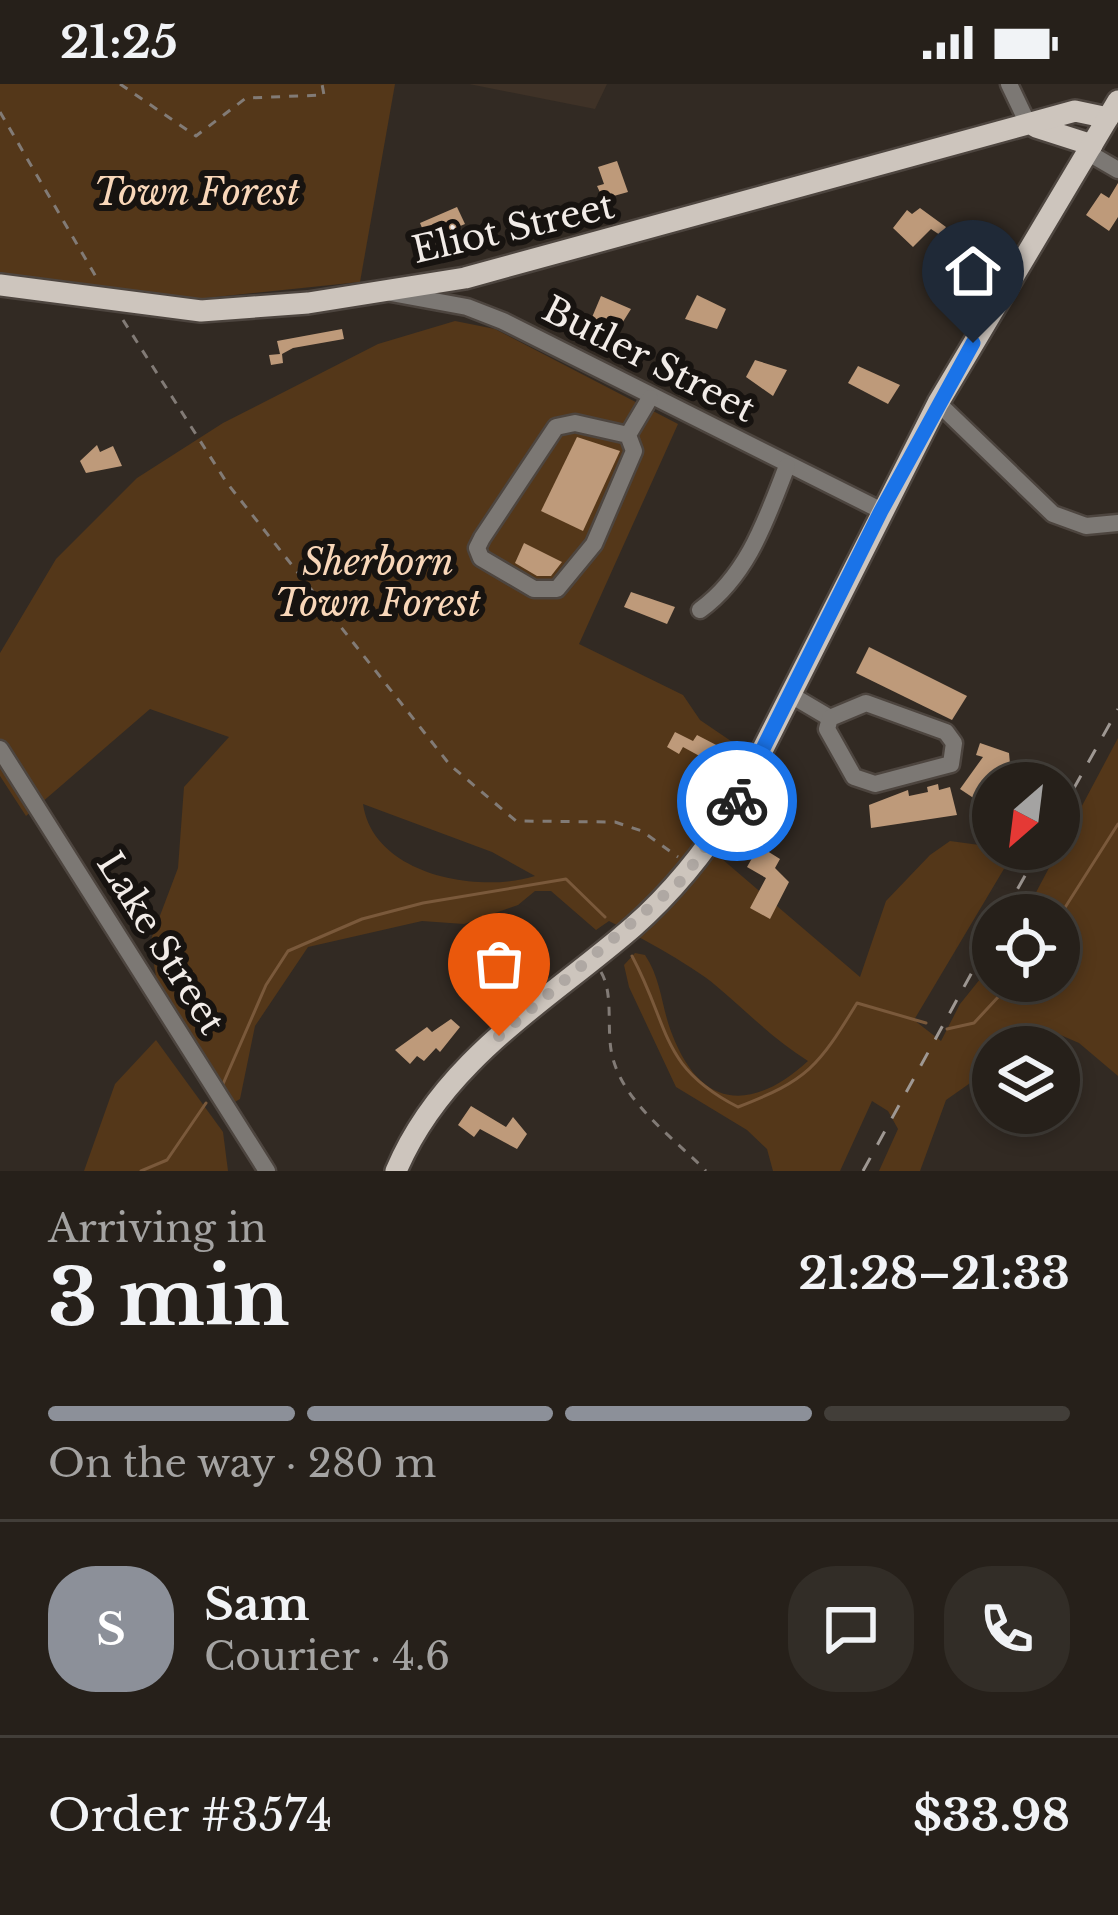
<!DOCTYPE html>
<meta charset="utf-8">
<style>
body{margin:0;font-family:"Libre Baskerville",serif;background:#322d27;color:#f1f3f6;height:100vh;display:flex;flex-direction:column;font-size:45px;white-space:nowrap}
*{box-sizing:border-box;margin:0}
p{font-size:39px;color:#a4a3a2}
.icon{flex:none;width:66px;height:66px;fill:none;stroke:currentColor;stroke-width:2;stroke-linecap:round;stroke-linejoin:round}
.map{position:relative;height:1087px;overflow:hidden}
.drawer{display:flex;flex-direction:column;background:#26201a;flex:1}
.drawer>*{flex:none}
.needle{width:78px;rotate:208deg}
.controls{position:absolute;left:972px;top:678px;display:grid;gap:24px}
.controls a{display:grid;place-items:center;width:108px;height:108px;border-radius:50%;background:#26201a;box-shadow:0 6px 18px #0003,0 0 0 3px #423e39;font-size:60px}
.pin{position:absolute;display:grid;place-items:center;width:102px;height:102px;color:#fff;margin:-123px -51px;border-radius:50% 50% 50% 0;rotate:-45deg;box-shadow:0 0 12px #0007}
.pin .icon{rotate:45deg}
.courier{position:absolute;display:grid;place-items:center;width:120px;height:120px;margin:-60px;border:9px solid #1a73e8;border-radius:50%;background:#fff;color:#222;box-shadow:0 3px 15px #0007}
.summary em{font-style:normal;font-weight:800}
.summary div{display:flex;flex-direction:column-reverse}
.summary{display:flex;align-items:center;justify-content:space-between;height:204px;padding:0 48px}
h1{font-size:78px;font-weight:800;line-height:90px}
.bar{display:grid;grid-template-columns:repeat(4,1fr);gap:18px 12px;align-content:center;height:144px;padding:0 48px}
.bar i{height:15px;border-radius:9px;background:#423e39}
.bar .selected{background:#8c9099}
.bar p{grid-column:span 4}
.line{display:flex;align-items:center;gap:30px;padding:0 48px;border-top:3px solid #423e39}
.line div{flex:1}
.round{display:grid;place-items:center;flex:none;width:126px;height:126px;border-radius:48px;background:#322d27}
.status{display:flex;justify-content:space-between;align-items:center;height:84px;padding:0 60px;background:#26201a;direction:ltr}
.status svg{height:33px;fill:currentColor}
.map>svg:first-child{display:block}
</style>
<div class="status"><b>21:25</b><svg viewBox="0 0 49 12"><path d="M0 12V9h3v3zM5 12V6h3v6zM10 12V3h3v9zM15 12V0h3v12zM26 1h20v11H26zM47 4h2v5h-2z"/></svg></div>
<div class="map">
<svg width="1118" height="1087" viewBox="0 0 1118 1087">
<rect width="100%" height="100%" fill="#322a23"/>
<path fill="#3f3227" d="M 469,0 L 607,0 L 595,25 Z"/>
<g fill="#543719" fill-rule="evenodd">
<path d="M 0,0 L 395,0 L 360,198 L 196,215 L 0,190 Z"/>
<path d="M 455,237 L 495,245 L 678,340 L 579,560 L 683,611 L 700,636 L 753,672 L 715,769 L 860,893 L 886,817 L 930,771 L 950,757 L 1009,765 L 1011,773 L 914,936 L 941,957 L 960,920 L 993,879 L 993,897 L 1059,897 L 1059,831 L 1024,831 L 1118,654 L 1118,992 L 1079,959 L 1035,940 L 1010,963 L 993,963 L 993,983 L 946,1016 L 920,1087 L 879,1087 L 898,1045 L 888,1027 L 872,1017 L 840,1087 L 773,1087 L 767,1065 L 747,1046 L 676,1003 L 629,903 L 624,881 L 635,869 L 645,871 C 662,897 661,922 672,950 C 701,1026 752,1028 808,977 C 775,956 750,931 721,906 C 699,885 638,852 609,837 L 596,846 L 551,807 L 535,807 L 518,821 L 464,840 L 422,837 L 308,863 L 255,942 L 240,1015 L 233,1019 L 157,898 L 150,858 L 178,784 L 184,703 L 229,653 L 150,625 L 26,732 L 0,692 L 0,569 L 56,475 L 137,394 L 223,339 L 378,260 ZM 363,720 L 492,768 L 535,792 C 478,810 373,791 363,720 Z"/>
<path d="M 156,956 L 223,1048 L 228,1087 L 84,1087 L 115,1000 Z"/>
</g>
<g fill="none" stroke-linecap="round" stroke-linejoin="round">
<g stroke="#7a593b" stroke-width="3">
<path d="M 1059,833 L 1118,740"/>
<path d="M 632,872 C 671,945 659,982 738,1023 C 808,996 818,983 857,919 L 926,939"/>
<path d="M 947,945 L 974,939 L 1013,897"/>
<path d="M 223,1000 L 266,901 L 288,867 L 362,835 L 423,819 L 566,795 L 605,833"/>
<path d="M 141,1087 L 167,1076 L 206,1019"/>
</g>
</g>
<g fill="#be9a7a">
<path d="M 617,77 L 628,108 L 603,115 L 597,102 L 604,100 L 598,83 Z"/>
<path d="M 1118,99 L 1118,133 L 1109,147 L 1086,131 L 1101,109 L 1109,114 Z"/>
<path d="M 457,123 L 465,140 L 427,156 L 420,139 Z"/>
<path d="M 920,124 L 946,143 L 940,151 L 931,145 L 913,163 L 893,144 L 907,126 L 912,130 Z"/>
<path d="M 697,211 L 726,225 L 717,245 L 685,235 Z"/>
<path d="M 601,212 L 631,225 L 616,249 L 590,238 Z"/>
<path d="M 342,245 L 344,255 L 293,264 L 282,270 L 283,279 L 271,281 L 269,271 L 280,270 L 277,257 Z"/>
<path d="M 755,276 L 787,286 L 773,312 L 746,293 Z"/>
<path d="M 858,282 L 900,301 L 888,320 L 848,299 Z"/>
<path d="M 577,353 L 620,367 L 583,447 L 541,427 Z"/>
<path d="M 97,361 L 100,368 L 113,362 L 122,382 L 86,389 L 80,377 Z"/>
<path d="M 524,459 L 562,478 L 551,492 L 537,492 L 515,479 Z"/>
<path d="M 631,508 L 675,523 L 667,540 L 624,523 Z"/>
<path d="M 869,563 L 967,612 L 952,636 L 856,589 Z"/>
<path d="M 675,648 L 693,657 L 697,651 L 724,665 L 716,681 L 683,663 L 679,670 L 667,663 Z"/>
<path d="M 980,659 L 1009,669 L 1010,680 L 1005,692 L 993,688 L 993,704 L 981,719 L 960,705 L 983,673 L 976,671 Z"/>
<path d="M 938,700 L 939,706 L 950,703 L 957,731 L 871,744 L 869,721 L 908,706 L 909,712 L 928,708 L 927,703 Z"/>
<path d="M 759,762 L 780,775 L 775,784 L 789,798 L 770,835 L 750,824 L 766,794 L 747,783 Z"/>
<path d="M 451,935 L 460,943 L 440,968 L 436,964 L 424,977 L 417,972 L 410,980 L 395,966 L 427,943 L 432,948 Z"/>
<path d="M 471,1022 L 506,1043 L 513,1033 L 527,1050 L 517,1065 L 480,1045 L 474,1053 L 458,1041 Z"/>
</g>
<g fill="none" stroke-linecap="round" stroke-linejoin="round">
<defs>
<g id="minor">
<path d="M 1009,0 L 1029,42"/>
<path d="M 1087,68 L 1118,86"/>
<path d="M 391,209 L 467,223 L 503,237 L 882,427"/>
<path d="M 938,319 L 1053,430 L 1086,442 L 1118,439"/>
<path d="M 628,351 L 634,367 L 594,460 L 557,505 L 534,505 L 481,474 L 477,464 L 482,454 L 556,343 L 575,339 L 628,351 L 650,314"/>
<path d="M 700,526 C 748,491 766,436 787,382"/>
<path d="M 791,611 L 830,634"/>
<path d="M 866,619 L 946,648 L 954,659 L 951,680 L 875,700 L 854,693 L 827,645 L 830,634 Z"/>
<path d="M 0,665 L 267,1087"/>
</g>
<g id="major">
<path d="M 1036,43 L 1092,61"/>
<path d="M 0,201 L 201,227 L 308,219 L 465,194 L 1075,27 L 1108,34"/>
<path d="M 396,1087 C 443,976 545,919 633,843 C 674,807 705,768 734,722 L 938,319 L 1118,17"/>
</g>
</defs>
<use href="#minor" stroke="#4d453f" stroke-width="21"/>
<use href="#major" stroke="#4d453f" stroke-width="26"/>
<g stroke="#827b76" stroke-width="3" stroke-dasharray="9 9" stroke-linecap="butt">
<path d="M 120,0 L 196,52 L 246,14 L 324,11 L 322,0"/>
<path d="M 0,28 L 99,198"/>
<path d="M 123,236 L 227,399 L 450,681 L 516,737 L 615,738 L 642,747 L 678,773"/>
<path d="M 601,888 C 614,910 606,944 612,971 C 623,1019 673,1053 706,1087"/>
</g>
<use href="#minor" stroke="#7c7874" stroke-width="16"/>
<use href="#major" stroke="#cdc5bd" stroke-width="21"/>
<g stroke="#9f9893" stroke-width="3" stroke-dasharray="15 15" stroke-linecap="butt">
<path d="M 1059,731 L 1118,625"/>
<path d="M 1003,831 L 1040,765"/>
<path d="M 863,1087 L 993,850"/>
</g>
</g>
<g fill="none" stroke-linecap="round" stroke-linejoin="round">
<path stroke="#afa8a3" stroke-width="12" stroke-dasharray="0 21.6" d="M 499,952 L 683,795 L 737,717"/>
<path stroke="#1a73e8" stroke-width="15" d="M 737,717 L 881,427 L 973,259"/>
</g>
<g text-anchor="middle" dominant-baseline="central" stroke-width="12" stroke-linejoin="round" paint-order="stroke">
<g font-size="36" font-style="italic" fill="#f9d7b9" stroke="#171310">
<text x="197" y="108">Town Forest</text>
<text x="378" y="478">Sherborn<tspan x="378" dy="41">Town Forest</tspan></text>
</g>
<g font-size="36" fill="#f2ece8" stroke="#171310">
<text transform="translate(513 144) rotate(-13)">Eliot Street</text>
<text transform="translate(649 275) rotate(27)">Butler Street</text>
<text transform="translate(161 859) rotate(58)">Lake Street</text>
</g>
</g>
</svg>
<div class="controls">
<a><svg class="needle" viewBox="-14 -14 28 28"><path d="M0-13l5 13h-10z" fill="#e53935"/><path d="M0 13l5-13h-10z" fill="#a4a3a2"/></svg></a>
<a><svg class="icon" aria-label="locate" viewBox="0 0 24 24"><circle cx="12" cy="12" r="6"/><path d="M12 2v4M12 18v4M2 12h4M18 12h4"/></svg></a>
<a><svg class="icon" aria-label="layers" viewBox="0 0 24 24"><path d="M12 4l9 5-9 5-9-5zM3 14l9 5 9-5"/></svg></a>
</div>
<div class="pin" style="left:499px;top:952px;background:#ea580c"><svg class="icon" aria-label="bag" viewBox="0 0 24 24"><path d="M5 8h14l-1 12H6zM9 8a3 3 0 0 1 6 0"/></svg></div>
<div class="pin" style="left:973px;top:259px;background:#1f2937"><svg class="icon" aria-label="home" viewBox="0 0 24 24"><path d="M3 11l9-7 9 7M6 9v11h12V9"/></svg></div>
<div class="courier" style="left:737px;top:717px"><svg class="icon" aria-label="bike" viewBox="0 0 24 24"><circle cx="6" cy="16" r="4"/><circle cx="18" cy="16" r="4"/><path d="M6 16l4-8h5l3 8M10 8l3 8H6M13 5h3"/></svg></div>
</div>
<section class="drawer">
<div class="summary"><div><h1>3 min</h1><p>Arriving in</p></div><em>21:28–21:33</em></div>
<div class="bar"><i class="selected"></i><i class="selected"></i><i class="selected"></i><i></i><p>On the way · 280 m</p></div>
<div class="line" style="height:216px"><b class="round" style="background:#8c9099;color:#fff">S</b><div><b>Sam</b><p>Courier · 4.6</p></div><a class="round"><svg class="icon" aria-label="chat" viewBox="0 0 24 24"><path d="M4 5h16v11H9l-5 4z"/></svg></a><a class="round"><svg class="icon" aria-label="phone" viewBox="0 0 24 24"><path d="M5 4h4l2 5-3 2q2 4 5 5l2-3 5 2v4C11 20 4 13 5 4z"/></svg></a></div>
<div class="line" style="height:156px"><div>Order #3574</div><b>$33.98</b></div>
</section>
